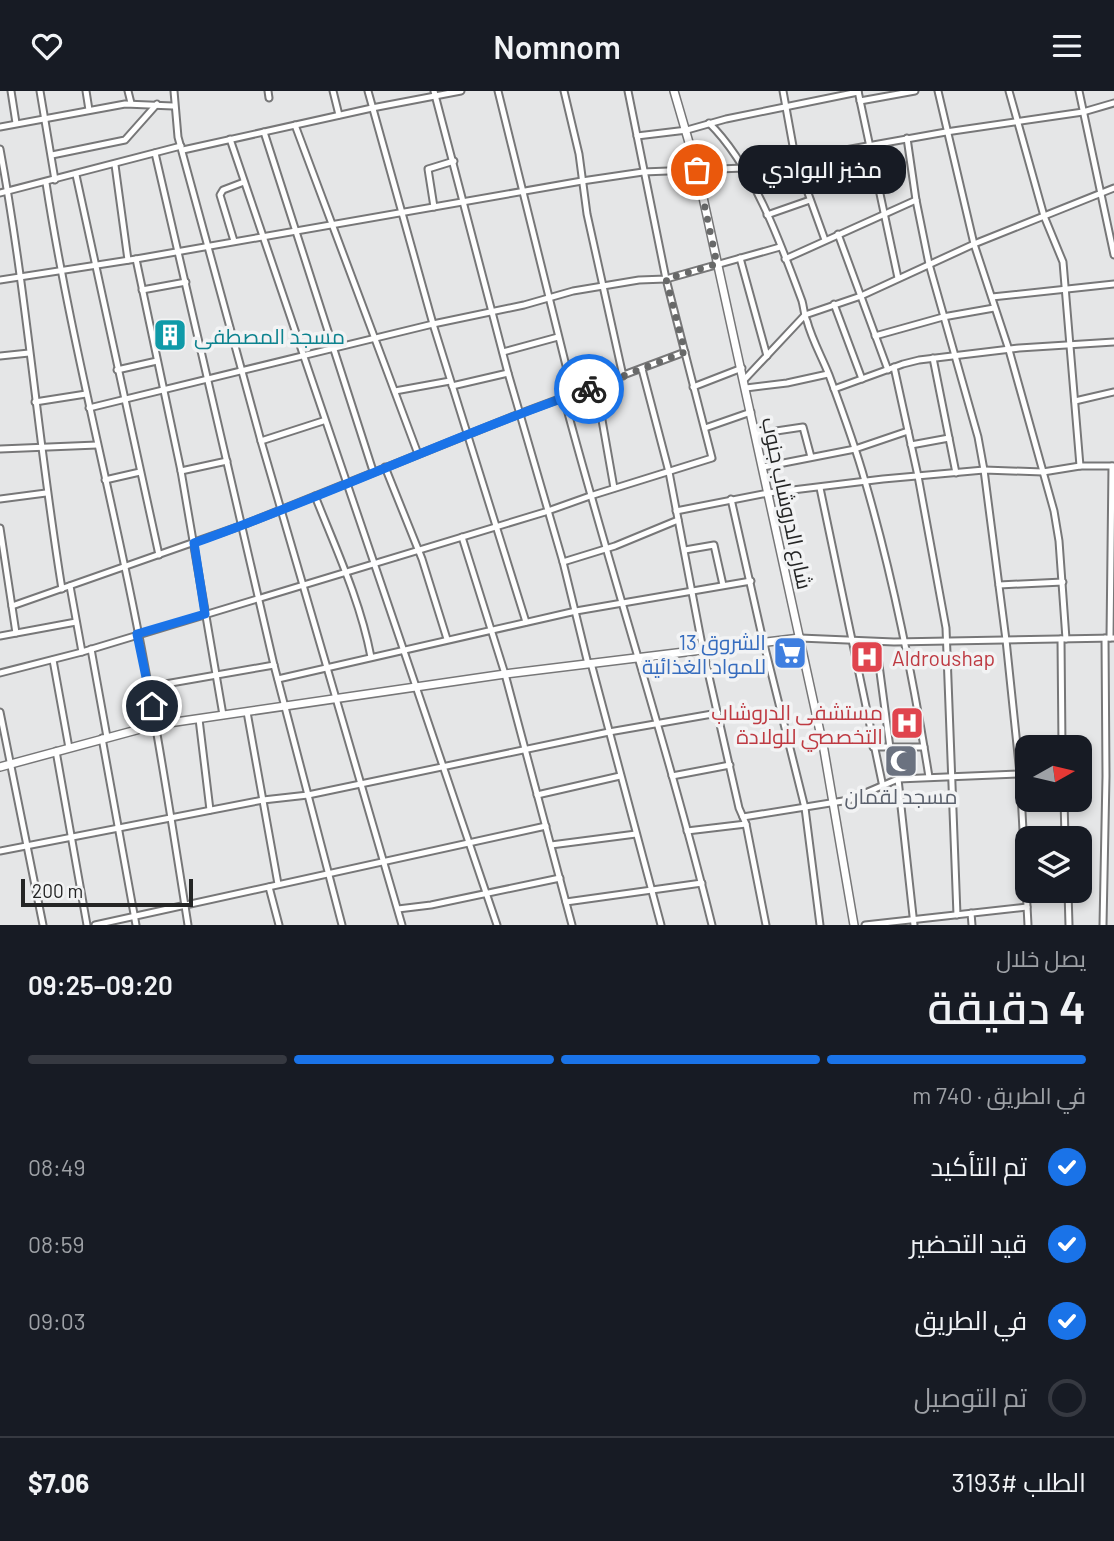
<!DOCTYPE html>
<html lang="ar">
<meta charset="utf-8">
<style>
body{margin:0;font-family:Barlow,Cairo,sans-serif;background:#20242c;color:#f1f3f6;direction:rtl;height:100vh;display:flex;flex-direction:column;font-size:26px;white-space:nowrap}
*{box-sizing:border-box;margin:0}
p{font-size:23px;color:#9ea1a6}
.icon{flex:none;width:38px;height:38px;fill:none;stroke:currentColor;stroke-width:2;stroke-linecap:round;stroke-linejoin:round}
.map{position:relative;height:834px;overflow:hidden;direction:ltr}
.details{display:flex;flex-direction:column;background:#171b24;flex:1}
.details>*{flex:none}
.needle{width:46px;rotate:82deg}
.fabs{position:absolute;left:1015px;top:644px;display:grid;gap:14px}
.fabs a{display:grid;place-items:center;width:77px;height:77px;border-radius:14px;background:#171b24;box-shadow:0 4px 10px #0003;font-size:35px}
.scale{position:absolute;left:21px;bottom:18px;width:172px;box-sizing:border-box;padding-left:7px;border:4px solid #242525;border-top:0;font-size:19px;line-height:24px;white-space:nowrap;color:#242525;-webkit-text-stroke:5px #f2f3f4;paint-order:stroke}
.pin{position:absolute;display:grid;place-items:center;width:60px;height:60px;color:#fff;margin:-30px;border:4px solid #fff;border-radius:50%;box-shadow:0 2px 7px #0007}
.courier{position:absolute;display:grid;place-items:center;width:70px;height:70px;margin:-35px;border:5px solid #1a73e8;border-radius:50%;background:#fff;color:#222;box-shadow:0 2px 9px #0007}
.bubble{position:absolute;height:49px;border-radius:21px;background:#171b24;box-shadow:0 4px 10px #0003;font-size:23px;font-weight:600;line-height:49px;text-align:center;direction:rtl}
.overview em{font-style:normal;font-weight:600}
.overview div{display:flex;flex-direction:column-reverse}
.overview{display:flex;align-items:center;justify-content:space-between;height:119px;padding:0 28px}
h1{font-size:46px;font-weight:600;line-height:52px}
.bar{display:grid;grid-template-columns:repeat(4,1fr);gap:10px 7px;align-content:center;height:84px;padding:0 28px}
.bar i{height:9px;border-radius:5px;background:#363941}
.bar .current{background:#1a73e8}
.bar p{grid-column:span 4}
.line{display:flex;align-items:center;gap:18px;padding:0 28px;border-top:2px solid #363941}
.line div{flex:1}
ol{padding:0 28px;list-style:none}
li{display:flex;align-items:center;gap:21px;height:77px}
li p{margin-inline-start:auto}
li .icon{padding:7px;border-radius:50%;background:#1a73e8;color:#fff;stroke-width:4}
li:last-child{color:#9ea1a6}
li i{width:38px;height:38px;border:4px solid #363941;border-radius:50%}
header{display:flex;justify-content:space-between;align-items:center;height:91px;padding:0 28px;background:#171b24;font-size:32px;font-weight:600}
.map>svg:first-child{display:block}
</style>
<header><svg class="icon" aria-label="menu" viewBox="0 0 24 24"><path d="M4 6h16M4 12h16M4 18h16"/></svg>Nomnom<svg class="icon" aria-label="heart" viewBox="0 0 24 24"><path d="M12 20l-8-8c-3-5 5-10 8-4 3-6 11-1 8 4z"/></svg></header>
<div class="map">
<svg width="1114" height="834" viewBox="0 0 1114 834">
<rect width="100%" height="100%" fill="#e5e6e7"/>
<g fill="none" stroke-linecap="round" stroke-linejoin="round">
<defs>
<g id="minor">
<path d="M 11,0 L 16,32"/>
<path d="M 40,0 L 55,89"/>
<path d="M 86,0 L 89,19"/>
<path d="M 128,0 L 131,12"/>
<path d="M 174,0 L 178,46 L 261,350 L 402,834"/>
<path d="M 268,0 L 269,7"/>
<path d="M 333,0 L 339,24"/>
<path d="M 368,0 L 433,233 L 526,531"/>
<path d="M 434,0 L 508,282 L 563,471 L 588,573"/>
<path d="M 498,0 L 573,303"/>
<path d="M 564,0 L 579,63 L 587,123 L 623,285"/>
<path d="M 783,0 L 795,66 L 825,149"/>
<path d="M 858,0 L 898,187"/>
<path d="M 938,0 L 974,153 L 1009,259 L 1054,420 L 1059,450 L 1066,548"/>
<path d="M 1009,0 L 1044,125 L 1063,171 L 1080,375"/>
<path d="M 1079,0 L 1114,164"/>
<path d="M 860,10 L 915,0"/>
<path d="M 709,32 C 753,75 781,153 802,210 C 804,217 804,224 807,230 C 812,249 822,266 829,284 C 842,319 855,354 865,390 C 893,486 913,586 929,686"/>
<path d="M 295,34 L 418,363"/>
<path d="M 0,36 L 125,13 L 173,15"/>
<path d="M 264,41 L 373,380"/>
<path d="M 637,45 L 687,39 L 726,28 L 858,1"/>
<path d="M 907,47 L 916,109 L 929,173 L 978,346 L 984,379 L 1006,549 L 1020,683 L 1028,834"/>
<path d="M 230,48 C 317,311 410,572 497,834"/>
<path d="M 0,58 C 27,203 38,352 62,498"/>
<path d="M 183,59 L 372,17 L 461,0"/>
<path d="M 155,62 L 274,574 L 342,834"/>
<path d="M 52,64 L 125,49 L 157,13"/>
<path d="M 115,74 L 128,169"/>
<path d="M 76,84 L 159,464"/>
<path d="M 46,92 C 66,220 97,345 124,472 C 150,592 169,713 188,834"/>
<path d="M 0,102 L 181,55"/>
<path d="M 434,116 L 428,78 L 454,70"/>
<path d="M 767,124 L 810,109"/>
<path d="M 838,143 L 888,279"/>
<path d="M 234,150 L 220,104 L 223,99 L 244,91"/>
<path d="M 740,167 L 767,265"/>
<path d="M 136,168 L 181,380 L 223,624"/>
<path d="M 785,168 L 916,109"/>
<path d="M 0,189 L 136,168 L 582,90 L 643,81 L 744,77 L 946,41 L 1083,21 L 1114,12"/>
<path d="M 142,199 L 186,191"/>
<path d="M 992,206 L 1114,193"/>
<path d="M 834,213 L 862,288"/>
<path d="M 875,245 L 943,226 L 994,217"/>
<path d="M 503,261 L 558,246"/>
<path d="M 0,265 L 29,262"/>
<path d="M 933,267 L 956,382"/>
<path d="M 894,276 L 918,385 L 946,537 L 957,824"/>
<path d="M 642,278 L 669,381 L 703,559 L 739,717 L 746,733 L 766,834"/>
<path d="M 117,279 L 157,270"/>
<path d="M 744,289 L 805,224 L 861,205 L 974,153 L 1114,97"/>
<path d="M 452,295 L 508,282"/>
<path d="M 596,295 L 614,397"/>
<path d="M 693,296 L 742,277"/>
<path d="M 746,297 L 787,292 L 828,283"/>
<path d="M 834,298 L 903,273 L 919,269 L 1019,257 L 1114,251"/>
<path d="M 395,300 L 450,290"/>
<path d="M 564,307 C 611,483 668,657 712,834"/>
<path d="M 1075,310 L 1114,301"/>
<path d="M 35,311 L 86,303"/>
<path d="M 89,317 L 433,233 L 524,214 L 573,200 L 639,189 L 666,188 L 780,156"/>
<path d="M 705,337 L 751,321"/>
<path d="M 756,343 L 803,336 L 811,366"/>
<path d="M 261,350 L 323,330"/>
<path d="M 911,354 L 949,347"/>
<path d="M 0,358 L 97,354"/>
<path d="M 385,376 L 422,468 L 447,548"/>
<path d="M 763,376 L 855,358 L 908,340"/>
<path d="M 181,380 L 227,370"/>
<path d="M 105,389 L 140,381"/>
<path d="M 820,397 L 883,696"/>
<path d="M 315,405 C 336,458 360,509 371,566"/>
<path d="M 0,408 L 46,402"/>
<path d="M 731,408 L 762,545 L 805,717 L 820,834"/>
<path d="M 676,420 L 768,402 L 883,388 L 984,379 L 1043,381 L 1080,375 L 1114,375"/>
<path d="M 0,437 L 16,542"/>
<path d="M 462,446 L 505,583 L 572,834"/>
<path d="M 685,459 L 714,454 L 723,494"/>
<path d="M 563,471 L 615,455 L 678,429"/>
<path d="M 999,494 L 1063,491"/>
<path d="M 70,495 L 82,561"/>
<path d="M 12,515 L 243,434 L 519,323 L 685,261"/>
<path d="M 0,545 L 76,531"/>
<path d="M 800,547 L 894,551 L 1114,547"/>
<path d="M 1110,547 L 1112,375"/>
<path d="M 1061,548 L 1062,656"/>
<path d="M 876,551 L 890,657"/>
<path d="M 91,558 L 107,646"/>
<path d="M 53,569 L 69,657"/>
<path d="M 591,572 L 661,834"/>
<path d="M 0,582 L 82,561 L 545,421 L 590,405 L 712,367 L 666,188 L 628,0"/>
<path d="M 278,588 L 576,520 L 751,490"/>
<path d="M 148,596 L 274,574"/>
<path d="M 0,621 L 43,834"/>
<path d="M 247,621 L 278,793"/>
<path d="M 199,628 L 210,719"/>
<path d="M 102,647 L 136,834"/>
<path d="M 873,656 L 924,656"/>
<path d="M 56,660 L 87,834"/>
<path d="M 672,685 L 730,674"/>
<path d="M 898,688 L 914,834"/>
<path d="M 537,704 L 620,685"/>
<path d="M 1064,709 L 1065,747"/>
<path d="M 743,726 L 849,709 L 898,688 L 1020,683"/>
<path d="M 687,740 L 746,733"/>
<path d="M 551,754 L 636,743"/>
<path d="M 0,760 L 263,709 L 308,704 L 609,641 L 718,622"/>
<path d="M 269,796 L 279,834"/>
<path d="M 1068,800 L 1069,834"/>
<path d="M 566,811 L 702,792"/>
<path d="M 398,818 L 431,814 L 560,787"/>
<path d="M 971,822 L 972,834"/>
<path d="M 95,834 L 546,735"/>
<path d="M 865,834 L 1027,816"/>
<path d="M 1103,834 L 1106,685 L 1105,547"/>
</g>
<g id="tertiary">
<path d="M 674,0 L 697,79 L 824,659 L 854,834"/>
<path d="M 0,676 L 155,634 L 505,583 L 800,547"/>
</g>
</defs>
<use href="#minor" stroke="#777778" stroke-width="9"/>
<use href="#tertiary" stroke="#777778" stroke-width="10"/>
<use href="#minor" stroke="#fff" stroke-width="5"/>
<use href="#tertiary" stroke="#fff" stroke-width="7"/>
</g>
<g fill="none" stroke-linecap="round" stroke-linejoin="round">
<path stroke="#686969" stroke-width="7" stroke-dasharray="0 12.6" d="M 589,298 L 685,261 L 666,188 L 717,173 L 697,79"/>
<path stroke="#1a73e8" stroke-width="9" d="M 152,615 L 137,543 L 205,523 L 194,452 C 327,405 455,344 589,298"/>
</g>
<defs>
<symbol id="building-square" viewBox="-11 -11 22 22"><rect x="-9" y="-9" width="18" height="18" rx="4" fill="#0f9aa8" stroke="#f2f3f4"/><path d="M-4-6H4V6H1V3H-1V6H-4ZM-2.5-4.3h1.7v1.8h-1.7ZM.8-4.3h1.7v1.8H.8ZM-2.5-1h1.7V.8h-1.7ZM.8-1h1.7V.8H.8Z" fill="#fff"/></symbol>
<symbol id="supermarket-square" viewBox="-11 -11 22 22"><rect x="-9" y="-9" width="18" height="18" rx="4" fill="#3f7fe0" stroke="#f2f3f4"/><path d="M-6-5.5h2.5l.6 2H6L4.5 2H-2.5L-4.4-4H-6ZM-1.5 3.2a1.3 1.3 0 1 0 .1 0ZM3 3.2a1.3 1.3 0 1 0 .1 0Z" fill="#fff"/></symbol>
<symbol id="hospital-square" viewBox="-11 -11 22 22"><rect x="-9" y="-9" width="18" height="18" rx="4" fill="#e0444e" stroke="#f2f3f4"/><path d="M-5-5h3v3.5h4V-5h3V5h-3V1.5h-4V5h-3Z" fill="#fff"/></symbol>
<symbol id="mosque-square" viewBox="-11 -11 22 22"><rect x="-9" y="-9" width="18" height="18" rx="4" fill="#6b7280" stroke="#f2f3f4"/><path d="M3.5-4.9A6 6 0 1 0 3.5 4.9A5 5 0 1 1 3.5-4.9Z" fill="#fff"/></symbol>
</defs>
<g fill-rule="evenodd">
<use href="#building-square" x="151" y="225" width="38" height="38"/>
<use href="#supermarket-square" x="771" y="543" width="38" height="38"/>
<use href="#hospital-square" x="848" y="547" width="38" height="38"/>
<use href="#hospital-square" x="888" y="613" width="38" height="38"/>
<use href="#mosque-square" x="882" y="651" width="38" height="38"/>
</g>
<g text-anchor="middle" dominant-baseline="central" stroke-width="7" stroke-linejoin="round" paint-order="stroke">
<g font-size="21" fill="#0d838f" stroke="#f2f3f4" text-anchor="start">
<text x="194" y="244">مسجد المصطفى</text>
</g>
<g font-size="21" fill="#242525" stroke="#f2f3f4">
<text transform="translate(788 412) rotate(78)">شارع الدروشاب جنوب</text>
</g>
<g font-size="21" fill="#366cbe" stroke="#f2f3f4" text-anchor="end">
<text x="766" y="550">الشروق 13<tspan x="766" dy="24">للمواد الغذائية</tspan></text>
</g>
<g font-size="21" fill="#be3a42" stroke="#f2f3f4" text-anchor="start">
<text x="892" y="566">Aldroushap</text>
<text x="883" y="620" text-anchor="end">مستشفى الدروشاب<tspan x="883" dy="24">التخصصي للولادة</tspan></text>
</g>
<g font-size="21" fill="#5b616d" stroke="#f2f3f4">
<text x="901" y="704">مسجد لقمان</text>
</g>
</g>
</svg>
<div class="fabs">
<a><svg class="needle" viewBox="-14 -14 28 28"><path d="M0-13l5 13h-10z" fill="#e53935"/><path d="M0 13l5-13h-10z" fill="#9ea1a6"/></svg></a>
<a><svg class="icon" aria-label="layers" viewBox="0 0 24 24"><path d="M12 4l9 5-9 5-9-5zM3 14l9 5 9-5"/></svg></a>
</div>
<div class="scale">200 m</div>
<div class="pin" style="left:697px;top:79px;background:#ea580c"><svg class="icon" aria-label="bag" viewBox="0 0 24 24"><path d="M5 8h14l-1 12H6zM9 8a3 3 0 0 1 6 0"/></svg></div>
<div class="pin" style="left:152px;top:615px;background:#1f2937"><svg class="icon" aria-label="home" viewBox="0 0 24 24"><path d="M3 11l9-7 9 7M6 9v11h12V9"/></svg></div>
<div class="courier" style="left:589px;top:298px"><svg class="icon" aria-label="bike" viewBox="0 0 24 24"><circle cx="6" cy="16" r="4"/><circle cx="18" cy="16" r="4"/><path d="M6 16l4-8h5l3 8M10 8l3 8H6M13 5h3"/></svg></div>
<div class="bubble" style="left:738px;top:54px;width:168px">مخبز البوادي</div>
</div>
<section class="details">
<div class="overview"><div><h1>4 دقيقة</h1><p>يصل خلال</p></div><em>09:20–09:25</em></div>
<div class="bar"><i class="current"></i><i class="current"></i><i class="current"></i><i></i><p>في الطريق · 740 m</p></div>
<ol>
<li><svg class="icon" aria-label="check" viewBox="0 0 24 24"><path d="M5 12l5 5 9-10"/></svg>تم التأكيد<p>08:49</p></li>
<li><svg class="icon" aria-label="check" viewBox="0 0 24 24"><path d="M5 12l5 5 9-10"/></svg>قيد التحضير<p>08:59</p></li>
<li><svg class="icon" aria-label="check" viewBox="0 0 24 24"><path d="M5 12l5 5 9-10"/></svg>في الطريق<p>09:03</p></li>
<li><i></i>تم التوصيل</li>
</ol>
<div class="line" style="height:91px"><div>الطلب #3193</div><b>$7.06</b></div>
</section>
